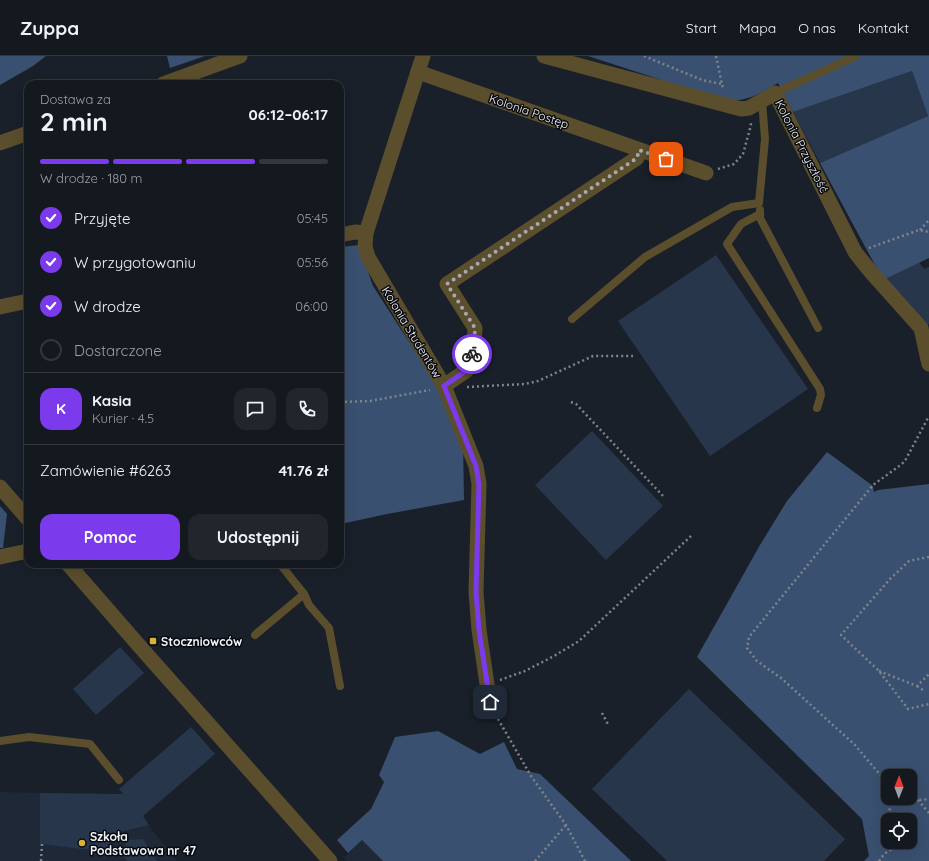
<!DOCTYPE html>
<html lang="pl">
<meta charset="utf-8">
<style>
body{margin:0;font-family:Quicksand,sans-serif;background:#21252c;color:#f1f3f6;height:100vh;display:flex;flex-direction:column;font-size:15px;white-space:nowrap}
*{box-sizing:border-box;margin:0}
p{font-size:13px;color:#9da0a4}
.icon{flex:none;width:22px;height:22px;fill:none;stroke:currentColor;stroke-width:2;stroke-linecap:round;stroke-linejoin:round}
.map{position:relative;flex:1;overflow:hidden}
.details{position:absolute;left:24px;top:24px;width:320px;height:488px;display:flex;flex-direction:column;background:#14181f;border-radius:12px;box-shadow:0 4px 16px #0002,0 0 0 1px #33373d}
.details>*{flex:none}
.needle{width:26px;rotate:1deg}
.fabs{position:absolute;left:881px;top:713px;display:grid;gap:8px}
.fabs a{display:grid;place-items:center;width:36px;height:36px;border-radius:8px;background:#14181f;box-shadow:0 4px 16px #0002,0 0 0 1px #33373d;font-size:20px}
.pin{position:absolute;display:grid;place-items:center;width:34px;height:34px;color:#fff;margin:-17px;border-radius:8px;box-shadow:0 2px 6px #0006}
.courier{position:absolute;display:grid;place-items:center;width:40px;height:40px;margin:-20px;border:3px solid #7c3aed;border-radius:50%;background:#fff;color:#222;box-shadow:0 1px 5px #0007}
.headline em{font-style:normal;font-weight:700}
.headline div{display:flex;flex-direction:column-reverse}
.headline{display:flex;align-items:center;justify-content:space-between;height:68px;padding:0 16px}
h1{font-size:26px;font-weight:700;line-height:30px}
.bar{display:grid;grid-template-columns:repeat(4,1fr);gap:6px 4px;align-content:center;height:48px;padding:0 16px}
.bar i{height:5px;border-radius:3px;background:#33373d}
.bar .active{background:#7c3aed}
.bar p{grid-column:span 4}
.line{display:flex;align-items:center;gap:10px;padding:0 16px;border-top:1px solid #33373d}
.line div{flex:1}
.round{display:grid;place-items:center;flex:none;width:42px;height:42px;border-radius:12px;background:#21252c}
ol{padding:0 16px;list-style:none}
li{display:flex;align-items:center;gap:12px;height:44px}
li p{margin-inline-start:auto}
li .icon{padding:4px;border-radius:50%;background:#7c3aed;color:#fff;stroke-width:4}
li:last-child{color:#9da0a4}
li i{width:22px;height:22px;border:2px solid #33373d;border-radius:50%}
.button{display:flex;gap:8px;margin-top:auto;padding:8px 16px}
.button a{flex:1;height:46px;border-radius:12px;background:#7c3aed;color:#fff;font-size:16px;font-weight:700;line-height:46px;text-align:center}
.button a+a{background:#21252c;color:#f1f3f6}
header{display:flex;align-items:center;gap:24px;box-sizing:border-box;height:56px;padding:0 20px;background:#14181f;border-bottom:1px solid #33373d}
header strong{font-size:19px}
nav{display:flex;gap:22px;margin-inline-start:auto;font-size:14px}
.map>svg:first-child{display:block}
</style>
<header>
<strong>Zuppa</strong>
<nav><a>Start</a><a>Mapa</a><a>O nas</a><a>Kontakt</a></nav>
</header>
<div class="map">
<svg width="929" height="805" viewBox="0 0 929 805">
<rect width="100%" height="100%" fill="#1a2029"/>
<g fill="#1f2836">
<path d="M 0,736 L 124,739 L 177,805 L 0,805 Z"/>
<path d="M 362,784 L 383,805 L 347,805 L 344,802 Z"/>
</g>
<g fill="#28364c">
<path d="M 912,15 L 928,60 L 820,107 L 793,56 Z"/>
<path d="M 716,199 L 808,333 L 710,400 L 618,265 Z"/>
<path d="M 919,206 L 924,213 L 929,211 L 929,268 L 927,269 L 883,224 Z"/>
<path d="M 592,375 L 663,450 L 606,504 L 535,429 Z"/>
<path d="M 120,591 L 144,617 L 96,659 L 73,633 Z"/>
<path d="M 689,633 L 845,783 L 824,805 L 667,805 L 592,733 Z"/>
<path d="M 191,671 L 215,698 L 143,760 L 149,769 L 111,778 L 110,794 L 82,793 L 40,788 L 40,737 L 123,738 L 119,733 Z"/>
<path d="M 143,783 L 157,805 L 127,805 L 121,796 L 128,784 Z"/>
</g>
<g fill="#3a5070" fill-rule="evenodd">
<path d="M 0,0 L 46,0 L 33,10 L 0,29 Z"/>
<path d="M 167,0 L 205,0 L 170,12 Z"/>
<path d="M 588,0 L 929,0 L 929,202 L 883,224 L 820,107 L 928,60 L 912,15 L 793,56 L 778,27 C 759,38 749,45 726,45 Z"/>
<path d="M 359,189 L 373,230 L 451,351 L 463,385 L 464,444 L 387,458 L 341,468 L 340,191 Z"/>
<path d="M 827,396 L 873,430 L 874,436 L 878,434 L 929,428 L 929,805 L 864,805 L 869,800 L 862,763 L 697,601 L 760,489 L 787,445 ZM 888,720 L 910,720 L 910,742 L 888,742 ZM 888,764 L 910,764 L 910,786 L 888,786 Z"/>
<path d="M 0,450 L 7,458 L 3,492 L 0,492 Z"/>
<path d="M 438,675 L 480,698 L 504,686 L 517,713 L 540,718 L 631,805 L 383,805 L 362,784 L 348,797 L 337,784 L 371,753 L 384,726 L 379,719 L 395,681 Z"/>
</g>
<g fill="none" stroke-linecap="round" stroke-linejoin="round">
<g stroke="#7f848c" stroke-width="2.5" stroke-dasharray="2 3" stroke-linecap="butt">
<path d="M 644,0 L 702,24 L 722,28"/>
<path d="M 716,0 L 723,33"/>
<path d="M 718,113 L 734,108 L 743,98 L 751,69 L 750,65"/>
<path d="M 920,174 L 929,164"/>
<path d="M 869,192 L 919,174 L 929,176"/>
<path d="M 467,331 L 525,328 L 538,325 L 593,300 L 633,300"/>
<path d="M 340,346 L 370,345 L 430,334"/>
<path d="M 571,346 L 576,348 L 664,441"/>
<path d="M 929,501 L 909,505 L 890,523 L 841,579 L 879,615 L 908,653 L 929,648"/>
<path d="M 879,615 L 917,630 L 929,618"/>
<path d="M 500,624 L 525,615 L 554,600 L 579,585 L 691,480"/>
<path d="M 917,630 L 923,634"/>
<path d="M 602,657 L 609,670"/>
<path d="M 498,663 L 531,720 L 566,769 L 585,805"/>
<path d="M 888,728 L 854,688 L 781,622 L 757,605 L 747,592 L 749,581 L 873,429 L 902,408 L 906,403 L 929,360"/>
<path d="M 910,741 L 918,744 L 929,743"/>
<path d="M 918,744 L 929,757"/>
<path d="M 891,764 L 889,756 L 893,742"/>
<path d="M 41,805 L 42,788"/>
<path d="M 535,805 L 566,769"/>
<path d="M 879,805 L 884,798 L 895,791 L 894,786"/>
</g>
<g stroke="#5b4e2c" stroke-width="8">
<path d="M 775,37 L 856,0"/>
<path d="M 760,154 L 760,162 L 818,272"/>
<path d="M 760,158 L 741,168 L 727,188 L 820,333 L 821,339 L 817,352"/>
<path d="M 572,263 L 645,201 L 732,151 L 759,147 L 765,83 L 762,45"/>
<path d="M 280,508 L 304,538 L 309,549 L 329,572 L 340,630"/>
<path d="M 255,579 L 304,538"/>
<path d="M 0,685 L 29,681 L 90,688 L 119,724"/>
</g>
<g stroke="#5b4e2c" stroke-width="15">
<path d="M 423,0 L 366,177 L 365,191 L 368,201 L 444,330 L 476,410 L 479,428 L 476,536 L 479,574 L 487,628 L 492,652"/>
<path d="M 544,0 L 741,53 L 749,52 L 775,37 L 855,196 L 870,215 L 921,272 L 929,308"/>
<path d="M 418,16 L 706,117"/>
<path d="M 163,28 L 240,0"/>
<path d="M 0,87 L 28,77"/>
<path d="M 340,179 L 355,176 L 366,177"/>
<path d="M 0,251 L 28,245"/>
<path d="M 444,330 L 467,314 L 474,291 L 475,272 L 447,228 L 637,102 L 639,94"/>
<path d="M 0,431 L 28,463"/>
<path d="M 0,501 L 28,495"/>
<path d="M 68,508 L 142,593 L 330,805"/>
</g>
</g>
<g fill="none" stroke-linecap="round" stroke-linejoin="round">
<path stroke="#a5aab2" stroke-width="4" stroke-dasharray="0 7.2" d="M 472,298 L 474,291 L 475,272 L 447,228 L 637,102 L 639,94 L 666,103"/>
<path stroke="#7c3aed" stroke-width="5" d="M 472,298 L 467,314 L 444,330 L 476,410 L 479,428 L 476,536 L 479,574 L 490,646"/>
</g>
<g fill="#dbb233" stroke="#070a0e" stroke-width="1.5">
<rect x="149" y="581" width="8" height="8" rx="2"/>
<circle cx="82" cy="787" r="4"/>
</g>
<g text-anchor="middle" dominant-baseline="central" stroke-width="3" stroke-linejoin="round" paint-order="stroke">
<g font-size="12" fill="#f0f4fb" stroke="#070a0e">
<text transform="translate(529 55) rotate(19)">Kolonia Postęp</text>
<text transform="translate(802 90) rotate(63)">Kolonia Przyszłość</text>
<text transform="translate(412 276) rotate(59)">Kolonia Studentów</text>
</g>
<g font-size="12" font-weight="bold" fill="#f0f4fb" stroke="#070a0e" text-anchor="start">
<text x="161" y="585">Stoczniowców</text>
<text x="90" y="780">Szkoła<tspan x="90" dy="14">Podstawowa nr 47</tspan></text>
</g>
</g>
</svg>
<div class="fabs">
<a><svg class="needle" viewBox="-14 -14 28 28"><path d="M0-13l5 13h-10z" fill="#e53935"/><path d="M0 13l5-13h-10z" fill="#9da0a4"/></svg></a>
<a><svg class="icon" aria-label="locate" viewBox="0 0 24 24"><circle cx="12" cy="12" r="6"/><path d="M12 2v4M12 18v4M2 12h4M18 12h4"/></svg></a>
</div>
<div class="pin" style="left:666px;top:103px;background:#ea580c"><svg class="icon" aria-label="bag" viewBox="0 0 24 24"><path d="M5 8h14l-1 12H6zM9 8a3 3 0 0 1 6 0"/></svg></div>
<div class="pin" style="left:490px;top:646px;background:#1f2937"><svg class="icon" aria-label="home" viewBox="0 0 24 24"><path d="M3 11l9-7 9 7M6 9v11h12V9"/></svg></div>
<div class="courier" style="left:472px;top:298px"><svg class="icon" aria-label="bike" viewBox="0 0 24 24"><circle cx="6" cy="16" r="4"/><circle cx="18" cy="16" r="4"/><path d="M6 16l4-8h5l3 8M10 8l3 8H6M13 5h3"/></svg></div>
<section class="details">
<div class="headline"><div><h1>2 min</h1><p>Dostawa za</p></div><em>06:12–06:17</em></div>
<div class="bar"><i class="active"></i><i class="active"></i><i class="active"></i><i></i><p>W drodze · 180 m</p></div>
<ol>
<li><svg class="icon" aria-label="check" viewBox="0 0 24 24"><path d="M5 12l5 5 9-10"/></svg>Przyjęte<p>05:45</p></li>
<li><svg class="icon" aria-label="check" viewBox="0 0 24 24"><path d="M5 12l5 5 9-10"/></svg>W przygotowaniu<p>05:56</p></li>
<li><svg class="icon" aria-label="check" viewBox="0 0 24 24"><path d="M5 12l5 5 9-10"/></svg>W drodze<p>06:00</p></li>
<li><i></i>Dostarczone</li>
</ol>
<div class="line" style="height:72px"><b class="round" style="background:#7c3aed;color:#fff">K</b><div><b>Kasia</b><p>Kurier · 4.5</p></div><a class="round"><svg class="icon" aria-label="chat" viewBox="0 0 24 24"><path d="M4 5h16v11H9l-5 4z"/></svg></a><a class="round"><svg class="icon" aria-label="phone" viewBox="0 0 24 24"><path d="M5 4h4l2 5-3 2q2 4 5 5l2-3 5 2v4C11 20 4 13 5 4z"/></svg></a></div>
<div class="line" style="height:52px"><div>Zamówienie #6263</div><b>41.76 zł</b></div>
<div class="button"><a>Pomoc</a><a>Udostępnij</a></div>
</section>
</div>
